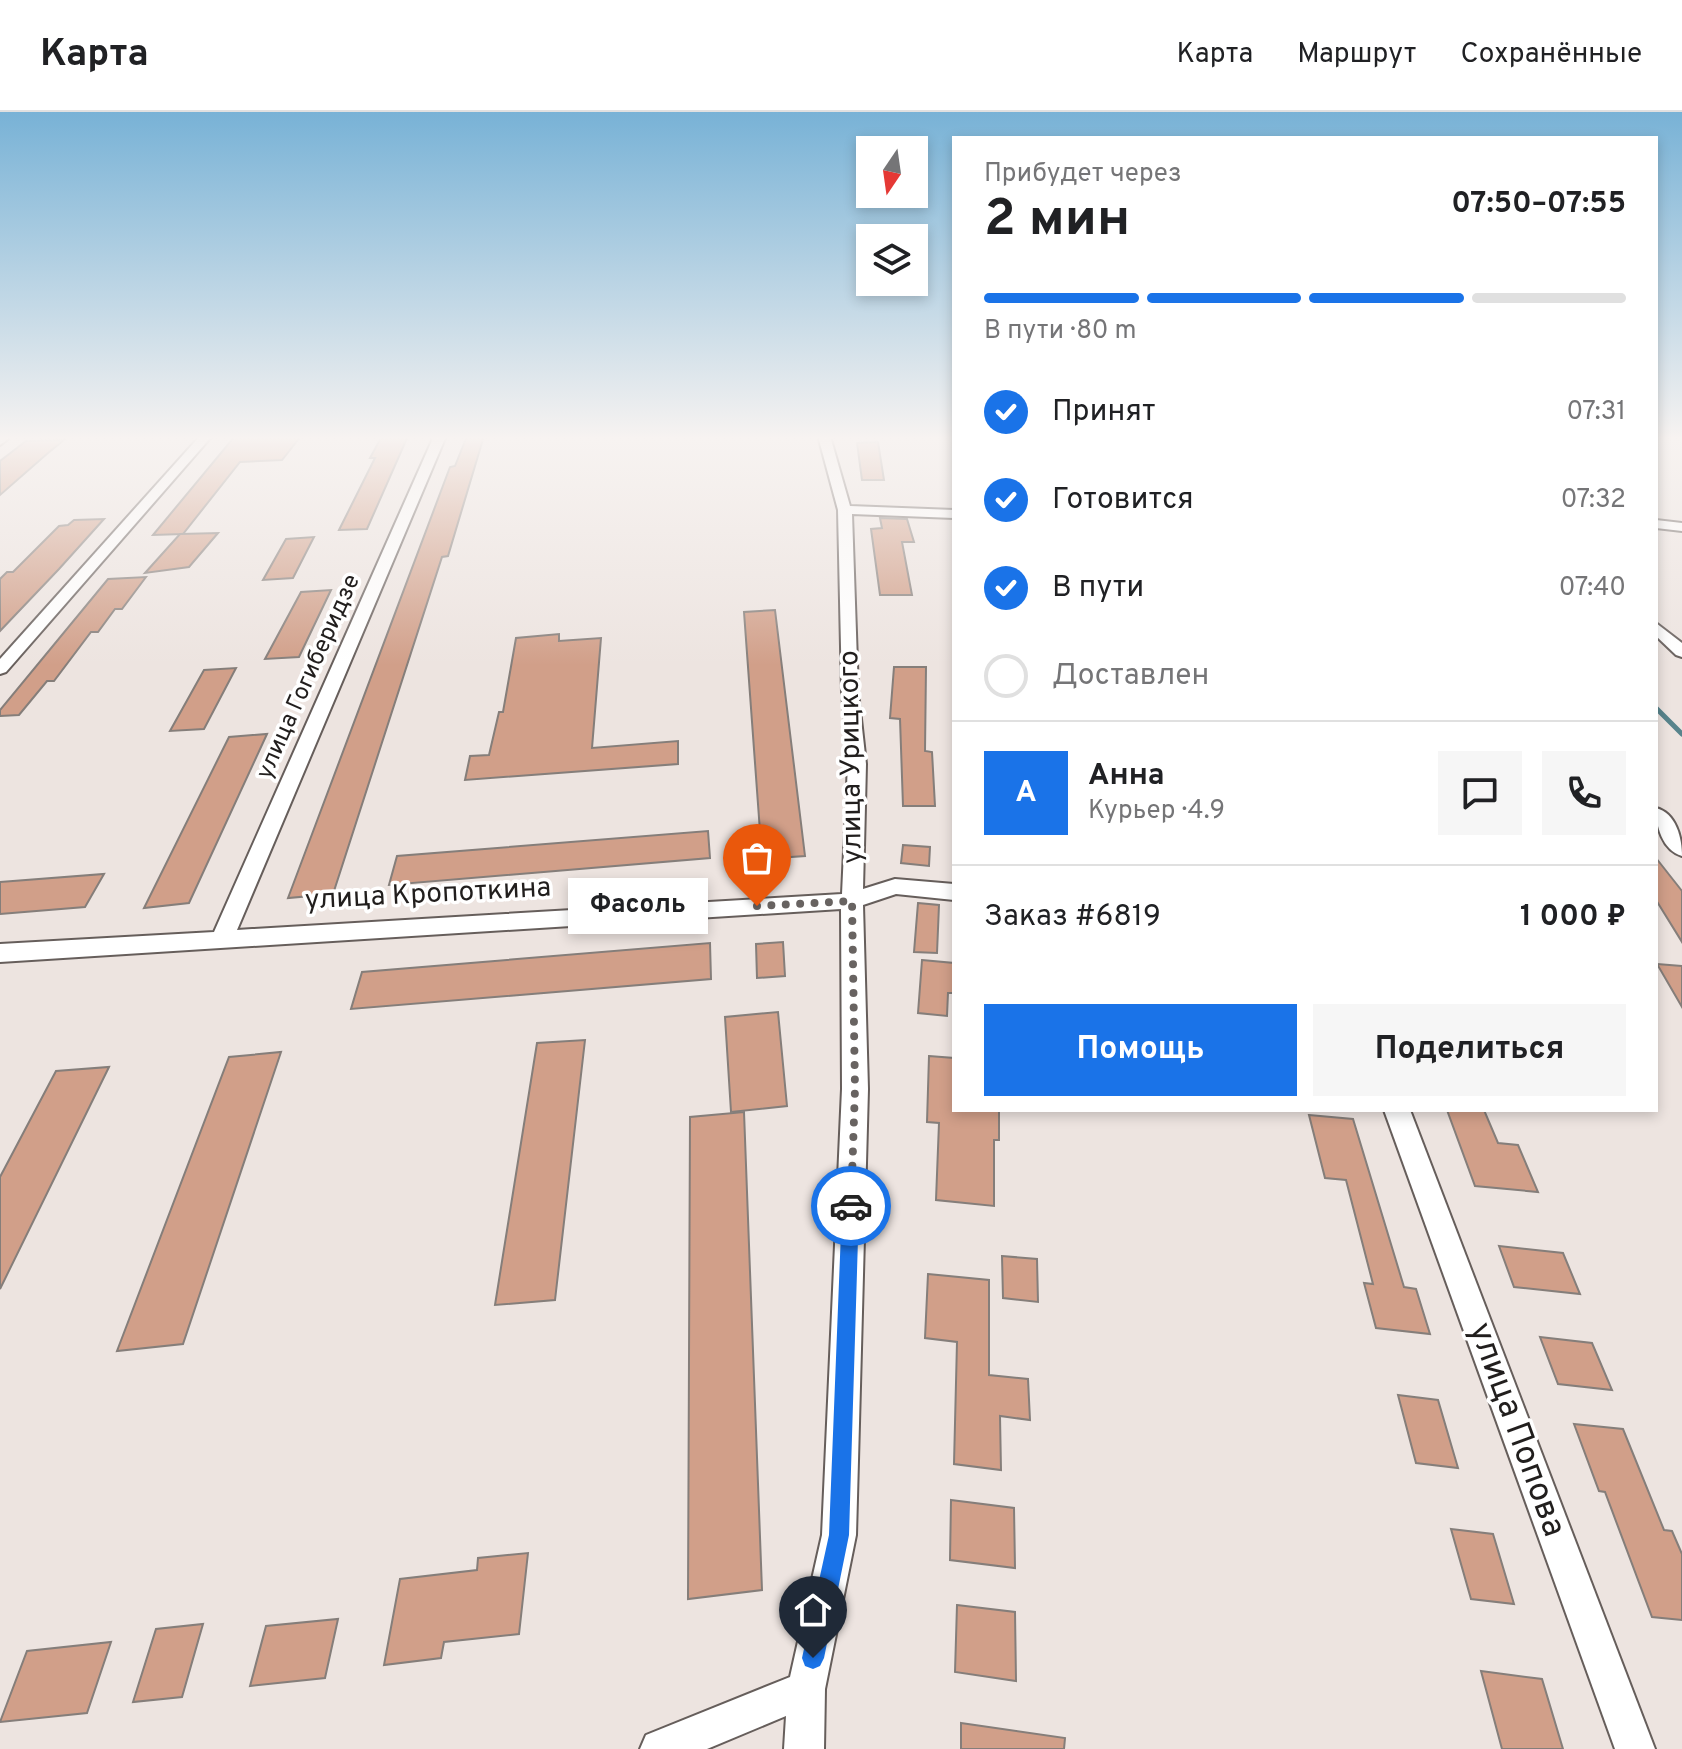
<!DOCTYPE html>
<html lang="ru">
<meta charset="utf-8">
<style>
body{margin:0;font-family:Overpass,sans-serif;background:#f6f6f6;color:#202124;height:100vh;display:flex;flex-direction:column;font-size:30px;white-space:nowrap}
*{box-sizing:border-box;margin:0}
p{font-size:26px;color:#757577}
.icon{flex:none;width:44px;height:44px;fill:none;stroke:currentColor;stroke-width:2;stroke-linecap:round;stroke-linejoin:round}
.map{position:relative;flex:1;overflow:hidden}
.details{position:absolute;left:952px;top:24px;width:706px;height:976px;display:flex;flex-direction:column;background:#fff;border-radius:0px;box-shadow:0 4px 12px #0003}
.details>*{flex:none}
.needle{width:52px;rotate:193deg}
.buttons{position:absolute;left:856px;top:24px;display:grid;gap:16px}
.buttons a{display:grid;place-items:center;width:72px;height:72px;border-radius:0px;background:#fff;box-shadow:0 4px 12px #0003;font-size:40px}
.pin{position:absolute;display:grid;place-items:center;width:68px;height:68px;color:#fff;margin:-82px -34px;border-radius:50% 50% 50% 0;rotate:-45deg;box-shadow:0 0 8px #0007}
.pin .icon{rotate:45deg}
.courier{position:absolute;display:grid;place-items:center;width:80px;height:80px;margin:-40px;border:6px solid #1a73e8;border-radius:50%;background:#fff;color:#222;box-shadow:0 2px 10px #0007}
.bubble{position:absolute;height:56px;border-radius:0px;background:#fff;box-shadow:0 4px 12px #0003;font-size:26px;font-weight:700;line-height:56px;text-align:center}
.headline em{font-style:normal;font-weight:700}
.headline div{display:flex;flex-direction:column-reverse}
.headline{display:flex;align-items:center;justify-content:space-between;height:136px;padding:0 32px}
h1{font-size:52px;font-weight:700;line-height:60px}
.bar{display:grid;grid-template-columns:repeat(4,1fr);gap:12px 8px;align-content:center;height:96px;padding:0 32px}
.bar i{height:10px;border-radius:6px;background:#e0e0e0}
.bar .active{background:#1a73e8}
.bar p{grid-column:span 4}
.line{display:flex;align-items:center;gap:20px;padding:0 32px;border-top:2px solid #e0e0e0}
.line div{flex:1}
.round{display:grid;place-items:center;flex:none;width:84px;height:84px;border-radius:0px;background:#f6f6f6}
ol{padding:0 32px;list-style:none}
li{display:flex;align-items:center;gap:24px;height:88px}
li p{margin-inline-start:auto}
li .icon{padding:8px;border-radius:50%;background:#1a73e8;color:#fff;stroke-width:4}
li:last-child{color:#757577}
li i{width:44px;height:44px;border:4px solid #e0e0e0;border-radius:50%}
.cta{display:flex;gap:16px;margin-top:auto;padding:16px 32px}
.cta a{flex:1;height:92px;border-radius:0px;background:#1a73e8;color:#fff;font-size:32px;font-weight:700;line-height:92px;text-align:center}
.cta a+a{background:#f6f6f6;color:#202124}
header{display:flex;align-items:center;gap:48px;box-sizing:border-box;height:112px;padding:0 40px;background:#fff;border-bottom:2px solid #e0e0e0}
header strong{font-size:38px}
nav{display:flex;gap:44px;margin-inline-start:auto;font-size:28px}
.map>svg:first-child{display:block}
</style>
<header>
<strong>Карта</strong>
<nav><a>Карта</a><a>Маршрут</a><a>Сохранённые</a></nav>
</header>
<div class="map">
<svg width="1682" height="1637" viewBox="0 0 1682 1637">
<rect width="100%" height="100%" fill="#ede4e0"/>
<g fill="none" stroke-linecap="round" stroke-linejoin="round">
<path stroke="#58848c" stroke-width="5" d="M 1656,596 L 1682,622"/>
</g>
<g fill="#d19f89" stroke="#857e7a" stroke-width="2">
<path d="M 235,324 L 301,324 L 282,348 L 240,350 L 183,422 L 153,423 Z"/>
<path d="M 382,324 L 408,324 L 367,417 L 339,418 L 375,346 L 370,346 Z"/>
<path d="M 467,324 L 484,324 L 448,444 L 442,445 L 333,782 L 288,786 L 450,355 L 455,354 Z"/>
<path d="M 64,328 L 48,341 L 0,383 L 0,349 L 26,329 Z"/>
<path d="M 878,330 L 884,368 L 862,368 L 857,331 Z"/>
<path d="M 880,406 L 907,407 L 914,430 L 902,430 L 912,483 L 880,483 L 871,417 L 882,416 Z"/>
<path d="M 104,407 L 59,457 L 0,519 L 0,467 L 7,460 L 13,460 L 59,414 L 68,413 L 74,408 Z"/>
<path d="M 218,421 L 189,455 L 145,461 L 180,422 Z"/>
<path d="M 314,425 L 293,466 L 263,468 L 286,427 Z"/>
<path d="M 146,465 L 122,497 L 115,497 L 98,520 L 91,520 L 54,569 L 47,569 L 19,603 L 0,604 L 0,598 L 108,467 Z"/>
<path d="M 331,478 L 299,545 L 265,547 L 301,480 Z"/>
<path d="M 775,498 L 805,744 L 762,747 L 744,500 Z"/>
<path d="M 559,522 L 559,529 L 601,526 L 592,636 L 678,629 L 678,652 L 465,668 L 470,644 L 489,643 L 499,600 L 503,600 L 516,526 Z"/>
<path d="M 894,555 L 926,555 L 925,639 L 932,640 L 935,694 L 903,694 L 900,607 L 890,606 Z"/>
<path d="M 236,556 L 204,617 L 170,619 L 204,558 Z"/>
<path d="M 267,622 L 189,791 L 144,796 L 229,625 Z"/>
<path d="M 708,719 L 710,746 L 389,773 L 397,744 Z"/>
<path d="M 903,733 L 930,735 L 929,754 L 901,751 Z"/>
<path d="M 1656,746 L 1682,779 L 1682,830 L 1656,788 Z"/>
<path d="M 104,762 L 85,795 L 0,802 L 0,770 Z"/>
<path d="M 918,791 L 939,793 L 937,841 L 914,840 Z"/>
<path d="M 783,830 L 785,864 L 757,866 L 756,832 Z"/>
<path d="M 710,831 L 711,867 L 351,897 L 362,860 Z"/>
<path d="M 922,848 L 954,851 L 954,881 L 948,881 L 947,904 L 918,901 Z"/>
<path d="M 1657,852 L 1682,854 L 1682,895 Z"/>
<path d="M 778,900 L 787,994 L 731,1000 L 725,905 Z"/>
<path d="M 585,928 L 555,1188 L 495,1193 L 537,931 Z"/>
<path d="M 281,940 L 183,1232 L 117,1239 L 229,945 Z"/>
<path d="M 929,944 L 954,946 L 954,998 L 999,999 L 999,1028 L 994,1028 L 994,1094 L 936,1088 L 939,1011 L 927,1010 Z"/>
<path d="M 109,955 L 0,1177 L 0,1065 L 56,959 Z"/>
<path d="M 1447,998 L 1484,998 L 1498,1031 L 1518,1033 L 1538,1080 L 1475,1074 Z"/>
<path d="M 744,1000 L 762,1478 L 688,1487 L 690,1005 Z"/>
<path d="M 1309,1003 L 1353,1007 L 1404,1175 L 1416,1177 L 1430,1222 L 1376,1216 L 1364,1171 L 1373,1172 L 1346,1068 L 1325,1066 Z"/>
<path d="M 1499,1134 L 1563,1141 L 1580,1182 L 1514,1175 Z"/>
<path d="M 1002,1144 L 1037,1147 L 1038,1190 L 1003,1186 Z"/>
<path d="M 928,1162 L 989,1168 L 989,1263 L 1028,1267 L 1030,1308 L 1000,1304 L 1001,1358 L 954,1352 L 957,1230 L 925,1226 Z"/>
<path d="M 1540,1225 L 1592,1231 L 1612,1278 L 1558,1272 Z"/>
<path d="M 1398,1283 L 1438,1288 L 1458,1356 L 1416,1351 Z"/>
<path d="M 1574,1312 L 1623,1317 L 1664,1418 L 1672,1419 L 1682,1442 L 1682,1508 L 1652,1505 L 1605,1380 L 1599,1379 Z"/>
<path d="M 951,1388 L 1014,1396 L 1015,1456 L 950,1448 Z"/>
<path d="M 1451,1417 L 1493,1422 L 1514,1492 L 1471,1487 Z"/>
<path d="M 528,1441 L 519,1522 L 444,1530 L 441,1546 L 384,1553 L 400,1467 L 477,1458 L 478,1446 Z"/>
<path d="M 957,1493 L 1015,1500 L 1016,1569 L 955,1560 Z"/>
<path d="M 338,1507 L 325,1566 L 250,1574 L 266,1514 Z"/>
<path d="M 203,1512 L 182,1585 L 133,1590 L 156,1517 Z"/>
<path d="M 111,1530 L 87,1601 L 0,1610 L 27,1539 Z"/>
<path d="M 1481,1559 L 1542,1567 L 1563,1637 L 1502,1637 Z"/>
<path d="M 961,1611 L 1065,1626 L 1064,1637 L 961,1637 Z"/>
</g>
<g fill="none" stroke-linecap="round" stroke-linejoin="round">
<defs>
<g id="street">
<path d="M 0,324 L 12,324 L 0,333 Z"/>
<path d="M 200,324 L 212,324 L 6,560 L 0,562 L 0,547 Z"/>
<path d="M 434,324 L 446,324 L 237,818 L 842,782 L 848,652 L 842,580 L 838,398 L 818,324 L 830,324 L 850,394 L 954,398 L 954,406 L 852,402 L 858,580 L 866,652 L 863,777 L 895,767 L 954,772 L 954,788 L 896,782 L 863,793 L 868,977 L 856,1423 L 825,1577 L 824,1637 L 784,1637 L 786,1604 L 707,1637 L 640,1637 L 646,1623 L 790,1565 L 822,1423 L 842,977 L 841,797 L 0,850 L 0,832 L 214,820 Z"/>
<path d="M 1656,408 L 1682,411 L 1682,419 L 1656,416 Z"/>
<path d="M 1656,511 L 1682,531 L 1682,545 L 1676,543 L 1656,524 Z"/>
<path d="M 1656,696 C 1676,701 1682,726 1682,744 C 1662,738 1656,714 1656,696 Z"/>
<path d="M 1384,998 L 1410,998 L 1655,1637 L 1615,1637 Z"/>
</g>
</defs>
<use href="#street" stroke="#665e5b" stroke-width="4"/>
<use href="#street" fill="#fff" fill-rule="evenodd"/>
</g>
<linearGradient id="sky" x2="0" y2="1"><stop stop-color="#78b2d6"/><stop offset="0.59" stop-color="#f7f3f1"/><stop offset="1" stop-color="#f7f3f1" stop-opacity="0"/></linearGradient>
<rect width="1682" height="553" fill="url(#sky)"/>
<path fill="#1a73e8" d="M 851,1086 L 859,1094 L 849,1423 L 824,1546 L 820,1554 L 813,1557 L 805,1554 L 802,1546 L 829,1423 L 842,1094 Z"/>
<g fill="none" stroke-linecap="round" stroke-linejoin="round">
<path stroke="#686361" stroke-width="8" stroke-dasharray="0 14.4" d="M 757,794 L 852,789 L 855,977 L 851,1094"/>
</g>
<g text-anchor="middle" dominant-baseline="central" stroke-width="7" stroke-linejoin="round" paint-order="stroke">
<g font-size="24" fill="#211e1d" stroke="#fff">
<text transform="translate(309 565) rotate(-66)">улица Гогиберидзе</text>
</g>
<g font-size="28" fill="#211e1d" stroke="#fff">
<text transform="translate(852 645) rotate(-91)">улица Урицкого</text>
<text transform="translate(428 783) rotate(-3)">улица Кропоткина</text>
</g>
<g font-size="34" fill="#211e1d" stroke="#fff">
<text transform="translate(1516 1318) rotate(70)">улица Попова</text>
</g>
</g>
</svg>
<div class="buttons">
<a><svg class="needle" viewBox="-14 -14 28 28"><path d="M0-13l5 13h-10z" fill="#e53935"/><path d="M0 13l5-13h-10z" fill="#757577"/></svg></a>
<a><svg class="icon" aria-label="layers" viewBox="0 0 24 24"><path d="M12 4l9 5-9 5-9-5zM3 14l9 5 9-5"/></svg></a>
</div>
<div class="pin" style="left:757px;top:794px;background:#ea580c"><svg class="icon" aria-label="bag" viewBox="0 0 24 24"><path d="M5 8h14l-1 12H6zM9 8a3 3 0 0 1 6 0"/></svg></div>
<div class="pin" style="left:813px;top:1546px;background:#1f2937"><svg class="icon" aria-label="home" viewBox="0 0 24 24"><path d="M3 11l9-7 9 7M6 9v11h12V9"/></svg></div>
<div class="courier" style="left:851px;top:1094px"><svg class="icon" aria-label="car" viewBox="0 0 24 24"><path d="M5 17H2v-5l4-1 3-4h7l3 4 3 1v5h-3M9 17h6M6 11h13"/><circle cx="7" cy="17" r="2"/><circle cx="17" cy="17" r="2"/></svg></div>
<div class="bubble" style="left:568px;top:766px;width:140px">Фасоль</div>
<section class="details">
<div class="headline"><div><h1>2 мин</h1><p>Прибудет через</p></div><em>07:50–07:55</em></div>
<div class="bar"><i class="active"></i><i class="active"></i><i class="active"></i><i></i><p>В пути · 80 m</p></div>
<ol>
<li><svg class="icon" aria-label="check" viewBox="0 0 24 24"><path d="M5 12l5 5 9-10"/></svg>Принят<p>07:31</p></li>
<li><svg class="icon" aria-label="check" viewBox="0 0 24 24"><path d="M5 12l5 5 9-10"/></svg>Готовится<p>07:32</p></li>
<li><svg class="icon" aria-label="check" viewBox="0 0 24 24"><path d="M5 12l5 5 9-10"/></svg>В пути<p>07:40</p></li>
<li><i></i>Доставлен</li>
</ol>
<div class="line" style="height:144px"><b class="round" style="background:#1a73e8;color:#fff">А</b><div><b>Анна</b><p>Курьер · 4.9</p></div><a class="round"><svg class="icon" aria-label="chat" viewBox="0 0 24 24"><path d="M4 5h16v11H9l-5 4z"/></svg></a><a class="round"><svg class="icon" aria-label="phone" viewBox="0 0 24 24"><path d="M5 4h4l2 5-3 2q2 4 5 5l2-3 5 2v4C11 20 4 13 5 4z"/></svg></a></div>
<div class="line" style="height:104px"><div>Заказ #6819</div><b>1 000 ₽</b></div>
<div class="cta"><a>Помощь</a><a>Поделиться</a></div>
</section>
</div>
